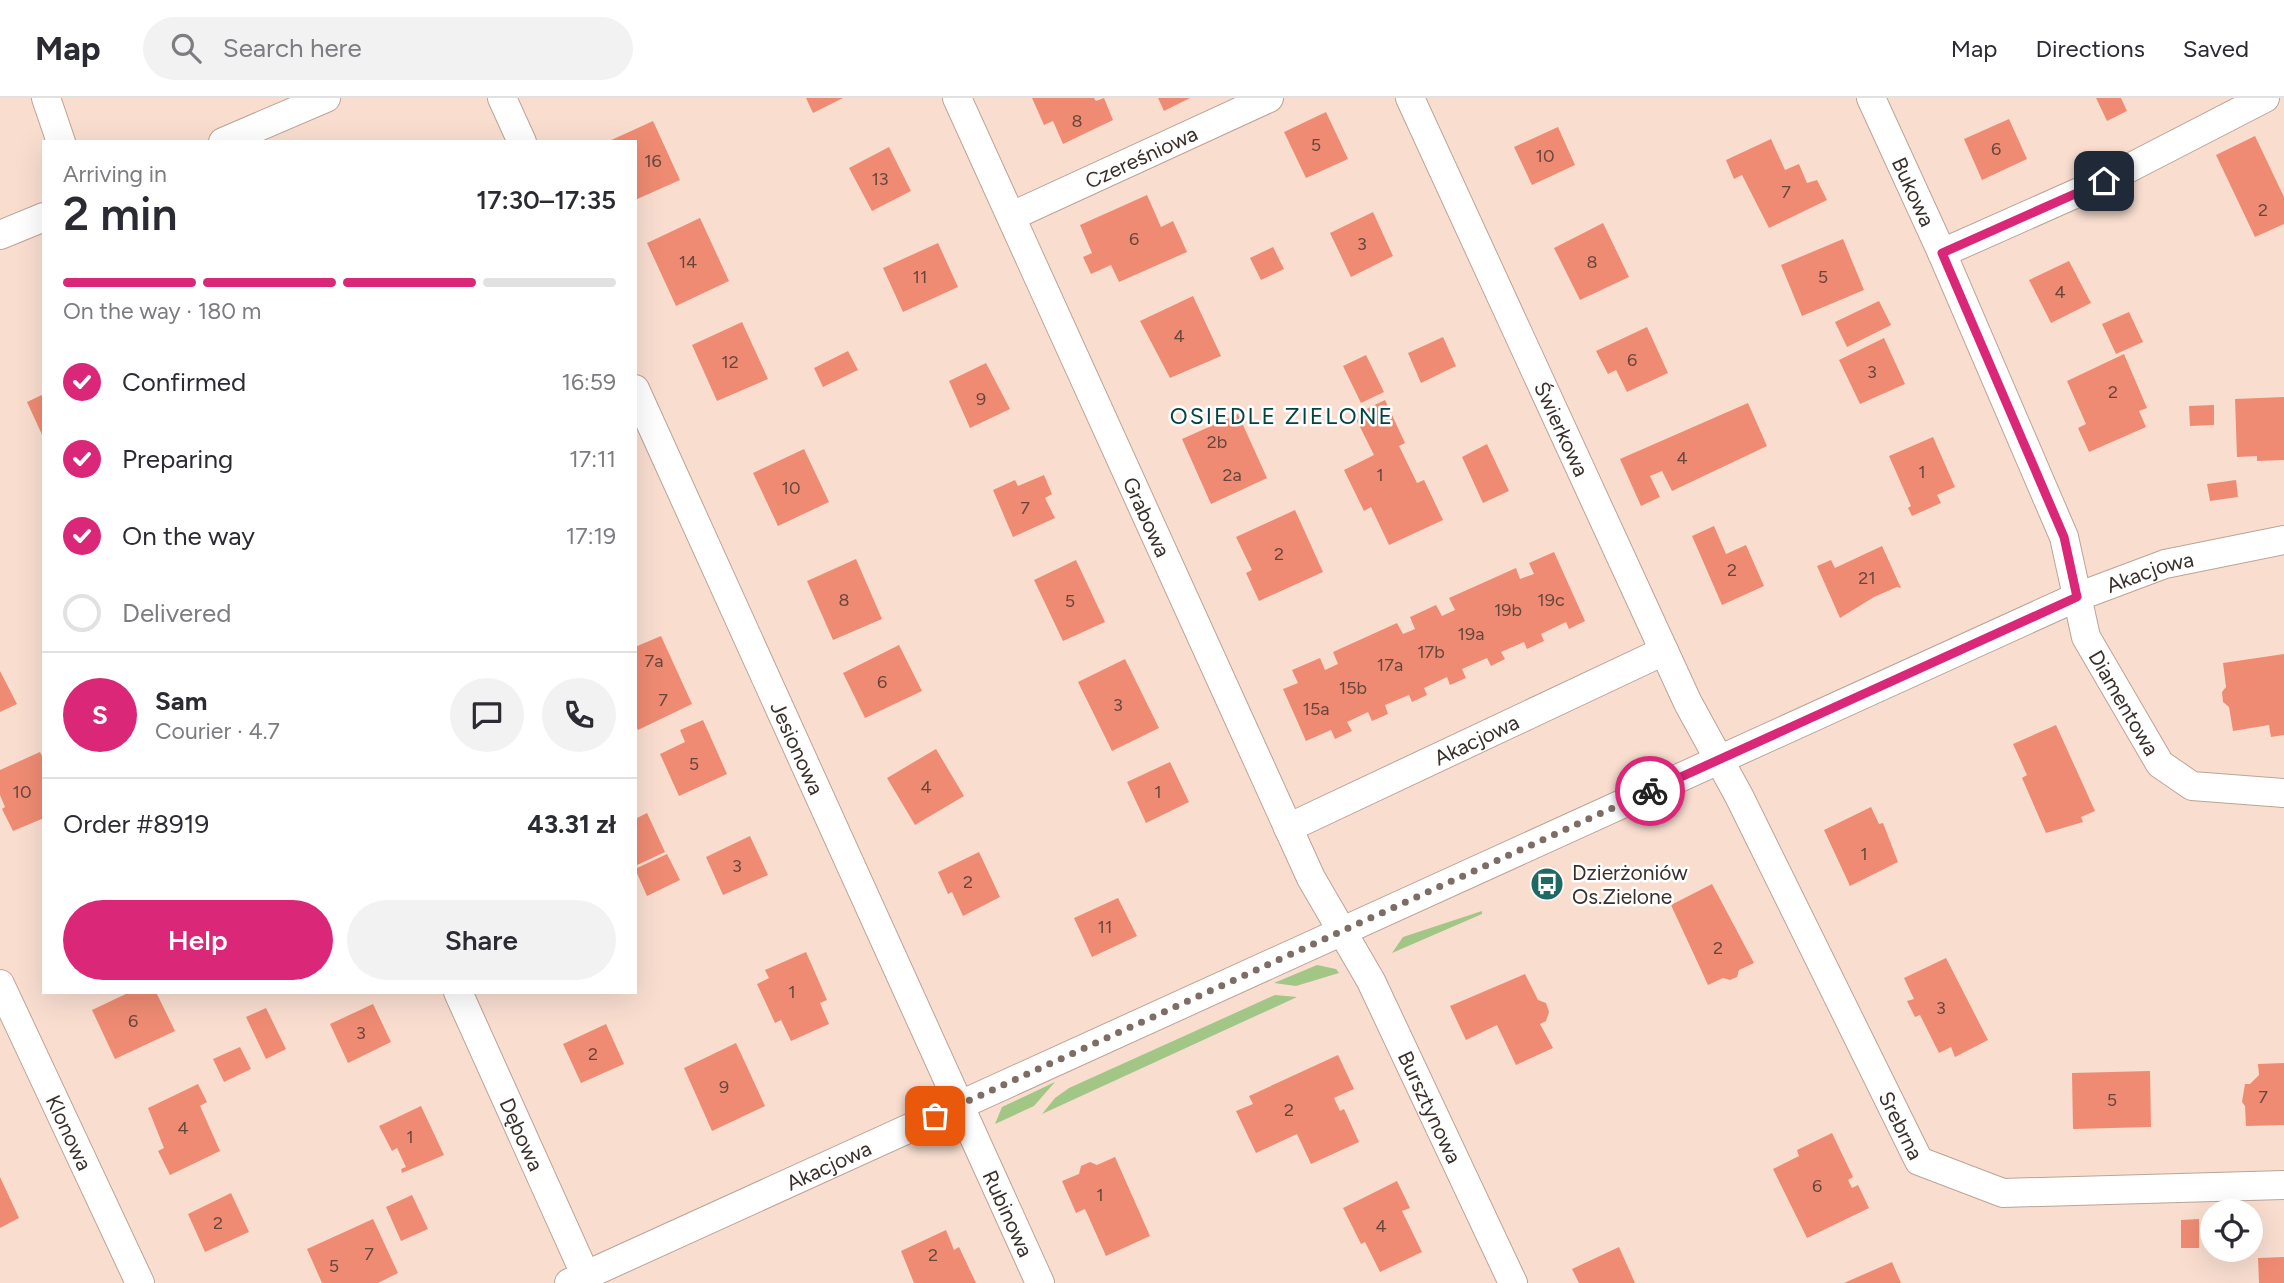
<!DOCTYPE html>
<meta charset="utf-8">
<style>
body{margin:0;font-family:Figtree,sans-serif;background:#f2f2f3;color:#2b2b33;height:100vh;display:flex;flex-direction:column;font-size:26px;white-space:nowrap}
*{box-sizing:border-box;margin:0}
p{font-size:23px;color:#7c7c81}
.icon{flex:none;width:38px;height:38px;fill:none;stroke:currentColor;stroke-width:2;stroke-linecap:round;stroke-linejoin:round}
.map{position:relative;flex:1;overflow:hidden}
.panel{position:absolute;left:42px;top:42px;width:595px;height:854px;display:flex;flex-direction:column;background:#fff;border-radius:0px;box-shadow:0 7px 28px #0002}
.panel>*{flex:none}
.buttons{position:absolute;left:2200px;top:1101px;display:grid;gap:14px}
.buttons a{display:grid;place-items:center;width:63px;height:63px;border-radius:50%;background:#fff;box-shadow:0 7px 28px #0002;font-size:35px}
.pin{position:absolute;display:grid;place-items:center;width:60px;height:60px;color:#fff;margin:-30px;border-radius:14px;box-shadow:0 4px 10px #0006}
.courier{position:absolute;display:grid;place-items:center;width:70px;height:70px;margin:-35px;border:5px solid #db2777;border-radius:50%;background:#fff;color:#222;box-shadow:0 2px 9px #0007}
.head em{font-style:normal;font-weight:600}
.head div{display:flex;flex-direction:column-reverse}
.head{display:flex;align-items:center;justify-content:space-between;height:119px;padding:0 21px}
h1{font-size:46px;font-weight:600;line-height:52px}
.bar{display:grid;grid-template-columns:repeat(4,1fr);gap:10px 7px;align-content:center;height:84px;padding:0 21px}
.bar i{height:9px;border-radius:5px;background:#e1e1e2}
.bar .current{background:#db2777}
.bar p{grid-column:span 4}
.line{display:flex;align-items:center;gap:18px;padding:0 21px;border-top:2px solid #e1e1e2}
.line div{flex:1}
.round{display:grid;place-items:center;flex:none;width:74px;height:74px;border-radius:37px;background:#f2f2f3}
ol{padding:0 21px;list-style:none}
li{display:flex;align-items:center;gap:21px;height:77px}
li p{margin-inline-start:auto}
li .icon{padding:7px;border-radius:50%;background:#db2777;color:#fff;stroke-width:4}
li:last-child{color:#7c7c81}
li i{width:38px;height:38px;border:4px solid #e1e1e2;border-radius:50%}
.cta{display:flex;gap:14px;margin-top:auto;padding:14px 21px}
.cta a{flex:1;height:80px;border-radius:42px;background:#db2777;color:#fff;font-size:28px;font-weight:600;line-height:80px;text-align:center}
.cta a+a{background:#f2f2f3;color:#2b2b33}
header{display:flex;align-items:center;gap:42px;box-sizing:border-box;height:98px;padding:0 35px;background:#fff;border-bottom:2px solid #e1e1e2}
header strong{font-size:33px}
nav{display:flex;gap:38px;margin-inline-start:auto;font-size:24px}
.search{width:490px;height:63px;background:#f2f2f3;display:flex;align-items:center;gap:18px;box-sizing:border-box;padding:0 24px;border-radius:38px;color:#7c7c81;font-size:26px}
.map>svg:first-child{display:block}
</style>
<header>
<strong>Map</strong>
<div class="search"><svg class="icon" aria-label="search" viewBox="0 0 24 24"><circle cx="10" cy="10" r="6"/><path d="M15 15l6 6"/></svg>Search here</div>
<nav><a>Map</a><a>Directions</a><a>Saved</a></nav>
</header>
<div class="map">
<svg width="2284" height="1185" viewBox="0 0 2284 1185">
<rect width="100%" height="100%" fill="#f9ded0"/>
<g fill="#a1c685">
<path d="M 1482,813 L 1482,816 L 1392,855 L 1403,839 Z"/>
<path d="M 1317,867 L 1336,871 L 1339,875 L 1296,888 L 1274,885 Z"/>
<path d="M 1275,897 L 1297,899 L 1042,1016 L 1055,1000 L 1069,990 Z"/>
<path d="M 1055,984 L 1034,1008 L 995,1026 L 1002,1009 Z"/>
</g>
<g fill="#ef8b73">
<path d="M 806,0 L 843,0 L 813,15 Z"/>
<path d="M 1032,0 L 1094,0 L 1096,3 L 1104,0 L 1113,22 L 1063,46 L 1053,23 L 1044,27 Z"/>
<path d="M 1158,0 L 1190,0 L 1164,13 Z"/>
<path d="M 2096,0 L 2121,0 L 2127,13 L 2107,23 Z"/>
<path d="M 1326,14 L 1348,61 L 1306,80 L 1284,34 Z"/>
<path d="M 2009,21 L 2027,61 L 1982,82 L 1964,41 Z"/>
<path d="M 653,23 L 680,82 L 635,102 L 635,44 L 607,44 Z"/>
<path d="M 1558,29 L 1575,67 L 1532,87 L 1514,49 Z"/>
<path d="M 2255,38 L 2284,99 L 2284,126 L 2255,139 L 2216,57 Z"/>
<path d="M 1771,41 L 1785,72 L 1799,66 L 1807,85 L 1817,82 L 1827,102 L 1769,130 L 1742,77 L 1734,81 L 1726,62 Z"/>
<path d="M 889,49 L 911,93 L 872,113 L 849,70 Z"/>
<path d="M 1147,97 L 1161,129 L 1173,123 L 1187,154 L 1119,184 L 1111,167 L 1091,176 L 1083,159 L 1092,155 L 1080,127 Z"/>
<path d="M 1373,114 L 1393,158 L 1351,179 L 1330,135 Z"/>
<path d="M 700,120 L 729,183 L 676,208 L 647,145 Z"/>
<path d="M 1603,125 L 1629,179 L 1580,202 L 1554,150 Z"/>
<path d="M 1843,141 L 1864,192 L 1802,218 L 1781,167 Z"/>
<path d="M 938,145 L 958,189 L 903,214 L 883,170 Z"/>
<path d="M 1273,149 L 1284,171 L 1261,182 L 1250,160 Z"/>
<path d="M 2069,163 L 2091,205 L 2051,225 L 2029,182 Z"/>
<path d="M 1193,198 L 1221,258 L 1170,280 L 1140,223 Z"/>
<path d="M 1879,203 L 1891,227 L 1847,249 L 1835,224 Z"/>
<path d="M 2129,214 L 2143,244 L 2116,256 L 2102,226 Z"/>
<path d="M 742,224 L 768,281 L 717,303 L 692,247 Z"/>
<path d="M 1647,229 L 1668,275 L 1627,294 L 1616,272 L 1608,276 L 1596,253 Z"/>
<path d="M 1443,239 L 1456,268 L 1421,285 L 1408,255 Z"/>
<path d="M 1884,240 L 1905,286 L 1860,306 L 1839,262 Z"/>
<path d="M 848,253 L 858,272 L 823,289 L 814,270 Z"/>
<path d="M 2124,256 L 2147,310 L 2139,313 L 2146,329 L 2089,354 L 2078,330 L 2086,326 L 2067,283 Z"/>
<path d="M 1366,257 L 1384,294 L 1361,305 L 1343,268 Z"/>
<path d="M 986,265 L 1010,311 L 970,330 L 949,283 Z"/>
<path d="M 44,296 L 44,341 L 27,304 Z"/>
<path d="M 2284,299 L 2284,362 L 2257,363 L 2257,358 L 2237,359 L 2235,301 Z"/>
<path d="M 1385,302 L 1405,345 L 1399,348 L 1417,385 L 1424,382 L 1443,422 L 1389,447 L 1371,409 L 1364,413 L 1344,372 L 1374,357 L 1354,317 Z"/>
<path d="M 1748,305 L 1767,348 L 1672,393 L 1662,373 L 1650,378 L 1660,399 L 1641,408 L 1620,361 Z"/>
<path d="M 2214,307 L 2214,327 L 2190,328 L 2189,308 Z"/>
<path d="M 1238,316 L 1267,380 L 1211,406 L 1182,341 Z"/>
<path d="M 1933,339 L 1955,389 L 1937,397 L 1941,405 L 1912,418 L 1908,410 L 1911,408 L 1889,358 Z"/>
<path d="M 1487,346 L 1509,393 L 1483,405 L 1462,359 Z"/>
<path d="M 804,351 L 829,404 L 778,428 L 753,375 Z"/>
<path d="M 1044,377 L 1052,396 L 1045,400 L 1055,420 L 1013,439 L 993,392 L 1015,382 L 1018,388 Z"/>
<path d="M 2236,382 L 2238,399 L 2210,403 L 2207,386 Z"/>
<path d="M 1295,412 L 1323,474 L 1259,503 L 1246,475 L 1252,472 L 1236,439 Z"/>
<path d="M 1714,428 L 1726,456 L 1746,447 L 1764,488 L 1722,507 L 1692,438 Z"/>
<path d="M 1882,448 L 1901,490 L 1897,489 L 1874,499 L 1840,520 L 1817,468 L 1831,462 L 1835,470 Z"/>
<path d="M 1554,454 L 1585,523 L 1569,531 L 1566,524 L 1541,536 L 1544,543 L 1527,551 L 1524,544 L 1501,554 L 1505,561 L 1491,568 L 1487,560 L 1462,571 L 1466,580 L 1450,587 L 1447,579 L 1424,590 L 1427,597 L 1412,604 L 1409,597 L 1385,607 L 1388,616 L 1372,623 L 1368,614 L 1347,624 L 1352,633 L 1335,641 L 1331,632 L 1306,643 L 1283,591 L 1298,585 L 1292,572 L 1320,560 L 1325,572 L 1338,566 L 1333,554 L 1397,525 L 1403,536 L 1415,531 L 1410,519 L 1436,507 L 1442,518 L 1455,512 L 1449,500 L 1516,470 L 1520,481 L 1534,476 L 1529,465 Z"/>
<path d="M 856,461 L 882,521 L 833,542 L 807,483 Z"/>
<path d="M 1076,462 L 1105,524 L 1063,543 L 1034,482 Z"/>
<path d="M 661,538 L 692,606 L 638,632 L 635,626 L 635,549 Z"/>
<path d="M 899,547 L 922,593 L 865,620 L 843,575 Z"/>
<path d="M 2284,556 L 2284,637 L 2271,639 L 2269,627 L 2233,633 L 2229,609 L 2223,604 L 2222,594 L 2226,589 L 2223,565 Z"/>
<path d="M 1125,561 L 1159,630 L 1112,653 L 1078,584 Z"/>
<path d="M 0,573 L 17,606 L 0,614 Z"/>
<path d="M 703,622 L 727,676 L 679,698 L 660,656 L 685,644 L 680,632 Z"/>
<path d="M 2056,627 L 2095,713 L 2081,719 L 2083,724 L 2046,735 L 2022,680 L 2027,677 L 2013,646 Z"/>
<path d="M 936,651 L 964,698 L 915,727 L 887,680 Z"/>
<path d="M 40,654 L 44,662 L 44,720 L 13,733 L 2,711 L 5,709 L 0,697 L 0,672 Z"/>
<path d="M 1170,664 L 1189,704 L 1146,725 L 1127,684 Z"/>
<path d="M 1871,709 L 1879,726 L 1883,725 L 1898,764 L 1850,788 L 1824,732 Z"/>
<path d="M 647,715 L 665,754 L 635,768 L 635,721 Z"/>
<path d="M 750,738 L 768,777 L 723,797 L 706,759 Z"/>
<path d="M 979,754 L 1000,799 L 963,818 L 952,794 L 948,796 L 938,774 Z"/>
<path d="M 667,756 L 680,782 L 647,798 L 635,771 Z"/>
<path d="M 1712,786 L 1754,865 L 1739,872 L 1737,879 L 1730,882 L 1723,880 L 1708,887 L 1671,807 Z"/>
<path d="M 1118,800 L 1137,838 L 1092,859 L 1074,820 Z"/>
<path d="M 806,854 L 827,902 L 820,905 L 829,926 L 791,943 L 781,922 L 775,925 L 757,886 L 769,880 L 765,872 Z"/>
<path d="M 1946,860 L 1988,942 L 1955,959 L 1951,949 L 1939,955 L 1920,917 L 1915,919 L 1907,903 L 1914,901 L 1904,880 Z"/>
<path d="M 1525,876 L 1538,902 L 1546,905 L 1549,914 L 1546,923 L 1540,926 L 1553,950 L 1516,967 L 1497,927 L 1466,942 L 1450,908 Z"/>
<path d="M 130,894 L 156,894 L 175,933 L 115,961 L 92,912 Z"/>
<path d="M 373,906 L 391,944 L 348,965 L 330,926 Z"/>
<path d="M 266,910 L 286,951 L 266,961 L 246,919 Z"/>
<path d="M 606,926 L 624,966 L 581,985 L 563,946 Z"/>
<path d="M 736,945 L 765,1008 L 712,1033 L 684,970 Z"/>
<path d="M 240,949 L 251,971 L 224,984 L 213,961 Z"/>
<path d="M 1338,957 L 1354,991 L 1334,1000 L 1340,1013 L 1344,1011 L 1359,1044 L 1311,1066 L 1297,1036 L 1256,1055 L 1236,1013 L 1253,1006 L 1249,998 Z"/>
<path d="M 2284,965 L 2284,1027 L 2246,1028 L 2245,1008 L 2242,1004 L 2245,986 L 2250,986 L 2259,977 L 2258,966 Z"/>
<path d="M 2150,973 L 2151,1029 L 2073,1031 L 2072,975 Z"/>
<path d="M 198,986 L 207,1004 L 200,1008 L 220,1053 L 170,1077 L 158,1053 L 164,1050 L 148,1010 Z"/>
<path d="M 421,1008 L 444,1057 L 402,1075 L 401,1071 L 406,1069 L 397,1050 L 392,1053 L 379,1028 Z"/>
<path d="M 1832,1035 L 1853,1079 L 1848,1082 L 1852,1090 L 1858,1087 L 1869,1110 L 1807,1140 L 1773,1071 L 1799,1058 L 1797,1052 Z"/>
<path d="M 1115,1059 L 1150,1138 L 1106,1158 L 1085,1111 L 1076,1115 L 1062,1083 L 1079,1076 L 1081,1068 L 1090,1064 L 1097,1067 Z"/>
<path d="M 0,1079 L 19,1120 L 0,1130 Z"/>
<path d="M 1397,1083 L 1410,1110 L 1402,1113 L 1422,1154 L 1380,1174 L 1365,1144 L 1361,1146 L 1343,1110 Z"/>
<path d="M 231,1095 L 249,1134 L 205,1154 L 188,1116 Z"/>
<path d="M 412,1097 L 428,1131 L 401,1143 L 386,1109 Z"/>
<path d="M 373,1121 L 398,1175 L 378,1185 L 322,1185 L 307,1151 Z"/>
<path d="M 2199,1121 L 2199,1150 L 2181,1150 L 2181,1122 Z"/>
<path d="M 946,1132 L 954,1152 L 959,1149 L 976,1185 L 914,1185 L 901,1153 Z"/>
<path d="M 1619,1149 L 1635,1185 L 1579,1185 L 1572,1171 Z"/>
<path d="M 2284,1159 L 2284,1185 L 2259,1185 L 2258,1160 Z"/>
<path d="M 1892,1164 L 1901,1185 L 1844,1185 Z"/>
</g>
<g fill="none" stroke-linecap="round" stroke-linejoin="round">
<defs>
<g id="minor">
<path d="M 46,0 L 61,44"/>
<path d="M 502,0 L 522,44"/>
<path id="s1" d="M 957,0 L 1311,780 L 1371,883 L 1513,1185"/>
<path id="s2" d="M 1410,0 L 1688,605 L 1739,698 L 1919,1063 L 2003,1095 L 2284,1087"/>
<path id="s3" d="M 1871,0 L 1942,155 L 2064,439 L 2086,539 L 2160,666 L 2192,688 L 2284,695"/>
<path d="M 223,44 L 326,0"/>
<path id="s4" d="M 1012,118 L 1269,0"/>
<path d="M 0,137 L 44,119"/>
<path d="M 1942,155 L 2104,83 L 2265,0"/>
<path id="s5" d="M 635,291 L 1040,1185"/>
<path id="s6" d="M 1288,730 L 1664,553"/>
<path id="s7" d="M 0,886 L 140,1185"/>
<path id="s8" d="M 458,894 L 589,1185"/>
<path id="s9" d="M 569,1185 L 2077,499 L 2165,466 L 2284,442"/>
</g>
</defs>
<use href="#minor" stroke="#bda396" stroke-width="30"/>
<use href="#minor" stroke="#fff" stroke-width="28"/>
</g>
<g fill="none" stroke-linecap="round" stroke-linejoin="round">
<path stroke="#7d6d65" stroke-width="7" stroke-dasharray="0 12.6" d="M 935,1018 L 1650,693"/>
<path stroke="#db2777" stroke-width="9" d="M 1650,693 L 2077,499 L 2064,439 L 1942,155 L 2104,83"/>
</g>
<defs>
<symbol id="bus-disc" viewBox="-11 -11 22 22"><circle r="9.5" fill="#1e6962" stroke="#fff"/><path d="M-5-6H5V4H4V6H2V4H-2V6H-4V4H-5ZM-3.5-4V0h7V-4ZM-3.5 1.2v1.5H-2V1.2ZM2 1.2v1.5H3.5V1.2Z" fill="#fff"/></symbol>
</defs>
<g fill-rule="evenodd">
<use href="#bus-disc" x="1528" y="767" width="38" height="38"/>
</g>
<g text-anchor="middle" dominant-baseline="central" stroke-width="5" stroke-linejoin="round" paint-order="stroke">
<g font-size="18" fill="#67473d">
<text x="1077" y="23">8</text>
<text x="1316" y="47">5</text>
<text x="1996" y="51">6</text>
<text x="1545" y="58">10</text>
<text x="653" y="63">16</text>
<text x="880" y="81">13</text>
<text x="1786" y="94">7</text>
<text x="2263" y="112">2</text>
<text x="1134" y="141">6</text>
<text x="1362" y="146">3</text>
<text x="688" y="164">14</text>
<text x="1592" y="164">8</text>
<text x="920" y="179">11</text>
<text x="1823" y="179">5</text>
<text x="2060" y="194">4</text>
<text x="1179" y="238">4</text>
<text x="1632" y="262">6</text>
<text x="730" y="264">12</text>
<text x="1872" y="274">3</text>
<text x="2113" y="294">2</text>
<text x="981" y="301">9</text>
<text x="1217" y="344">2b</text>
<text x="1682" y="360">4</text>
<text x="1922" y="374">1</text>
<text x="1232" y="377">2a</text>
<text x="1380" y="377">1</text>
<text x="791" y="390">10</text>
<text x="1025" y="410">7</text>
<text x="1279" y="456">2</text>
<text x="1732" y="472">2</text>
<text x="1867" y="480">21</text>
<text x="844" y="502">8</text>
<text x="1551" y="502">19c</text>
<text x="1070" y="503">5</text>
<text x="1508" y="512">19b</text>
<text x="1471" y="536">19a</text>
<text x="1431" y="554">17b</text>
<text x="654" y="563">7a</text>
<text x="1390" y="567">17a</text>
<text x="882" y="584">6</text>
<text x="1353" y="590">15b</text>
<text x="663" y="602">7</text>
<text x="1118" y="607">3</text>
<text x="1316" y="611">15a</text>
<text x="694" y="666">5</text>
<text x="926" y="689">4</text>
<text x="22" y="694">10</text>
<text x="1158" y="694">1</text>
<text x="1864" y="756">1</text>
<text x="737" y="768">3</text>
<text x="968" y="784">2</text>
<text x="1105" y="829">11</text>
<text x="1718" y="850">2</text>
<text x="792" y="894">1</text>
<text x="1941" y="910">3</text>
<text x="133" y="923">6</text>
<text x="361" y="935">3</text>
<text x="593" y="956">2</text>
<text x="724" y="989">9</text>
<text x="2263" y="999">7</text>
<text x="2112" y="1002">5</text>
<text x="1289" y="1012">2</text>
<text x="183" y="1030">4</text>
<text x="410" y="1039">1</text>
<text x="1817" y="1088">6</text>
<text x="1100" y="1097">1</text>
<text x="218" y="1125">2</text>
<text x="1381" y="1128">4</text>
<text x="369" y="1156">7</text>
<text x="933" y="1157">2</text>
<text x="334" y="1168">5</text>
</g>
<g font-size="21" fill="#3a302b" stroke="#fff">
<text stroke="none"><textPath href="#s4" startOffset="142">Czereśniowa</textPath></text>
<text stroke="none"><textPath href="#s3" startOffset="103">Bukowa</textPath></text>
<text stroke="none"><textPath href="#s2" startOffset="364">Świerkowa</textPath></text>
<text stroke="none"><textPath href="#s1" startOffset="460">Grabowa</textPath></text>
<text stroke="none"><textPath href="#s9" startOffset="1734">Akacjowa</textPath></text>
<text stroke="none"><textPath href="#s3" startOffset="658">Diamentowa</textPath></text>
<text stroke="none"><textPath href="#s6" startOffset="208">Akacjowa</textPath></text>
<text stroke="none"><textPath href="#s5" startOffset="394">Jesionowa</textPath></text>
<text stroke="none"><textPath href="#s1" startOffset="1115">Bursztynowa</textPath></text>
<text stroke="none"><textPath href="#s2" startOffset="1139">Srebrna</textPath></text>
<text stroke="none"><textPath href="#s7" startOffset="164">Klonowa</textPath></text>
<text stroke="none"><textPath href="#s8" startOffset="156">Dębowa</textPath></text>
<text stroke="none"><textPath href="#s9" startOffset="285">Akacjowa</textPath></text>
<text stroke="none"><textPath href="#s5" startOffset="905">Rubinowa</textPath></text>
</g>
<g font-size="21" fill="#3a302b" stroke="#fff" text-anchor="start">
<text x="1572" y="774">Dzierżoniów<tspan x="1572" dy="24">Os.Zielone</tspan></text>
</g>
<g font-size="23" letter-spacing="2" fill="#01433f" stroke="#fff">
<text x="1282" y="318">OSIEDLE ZIELONE</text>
</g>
</g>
</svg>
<div class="buttons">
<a><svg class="icon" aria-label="locate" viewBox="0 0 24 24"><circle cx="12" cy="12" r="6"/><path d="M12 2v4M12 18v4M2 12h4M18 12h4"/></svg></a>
</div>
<div class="pin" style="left:935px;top:1018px;background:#ea580c"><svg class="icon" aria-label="bag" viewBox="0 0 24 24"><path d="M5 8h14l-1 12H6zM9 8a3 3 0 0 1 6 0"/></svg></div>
<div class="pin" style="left:2104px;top:83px;background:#1f2937"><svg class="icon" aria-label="home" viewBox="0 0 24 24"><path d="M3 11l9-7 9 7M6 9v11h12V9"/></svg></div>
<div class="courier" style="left:1650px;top:693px"><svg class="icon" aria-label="bike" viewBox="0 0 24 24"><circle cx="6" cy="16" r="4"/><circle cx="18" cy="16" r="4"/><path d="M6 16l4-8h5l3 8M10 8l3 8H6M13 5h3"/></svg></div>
<section class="panel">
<div class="head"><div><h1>2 min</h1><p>Arriving in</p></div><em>17:30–17:35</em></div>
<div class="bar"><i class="current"></i><i class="current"></i><i class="current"></i><i></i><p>On the way · 180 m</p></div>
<ol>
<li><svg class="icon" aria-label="check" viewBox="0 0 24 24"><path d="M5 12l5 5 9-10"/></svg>Confirmed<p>16:59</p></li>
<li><svg class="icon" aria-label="check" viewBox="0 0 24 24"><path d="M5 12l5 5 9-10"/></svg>Preparing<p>17:11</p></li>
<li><svg class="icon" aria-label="check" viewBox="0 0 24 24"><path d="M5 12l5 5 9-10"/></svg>On the way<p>17:19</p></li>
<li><i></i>Delivered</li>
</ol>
<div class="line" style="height:126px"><b class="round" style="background:#db2777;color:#fff">S</b><div><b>Sam</b><p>Courier · 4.7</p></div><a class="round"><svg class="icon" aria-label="chat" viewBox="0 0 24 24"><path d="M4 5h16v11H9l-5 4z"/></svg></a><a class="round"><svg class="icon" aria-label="phone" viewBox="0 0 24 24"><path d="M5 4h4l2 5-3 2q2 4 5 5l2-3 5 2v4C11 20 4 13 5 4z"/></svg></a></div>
<div class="line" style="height:91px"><div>Order #8919</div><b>43.31 zł</b></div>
<div class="cta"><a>Help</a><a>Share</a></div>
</section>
</div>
